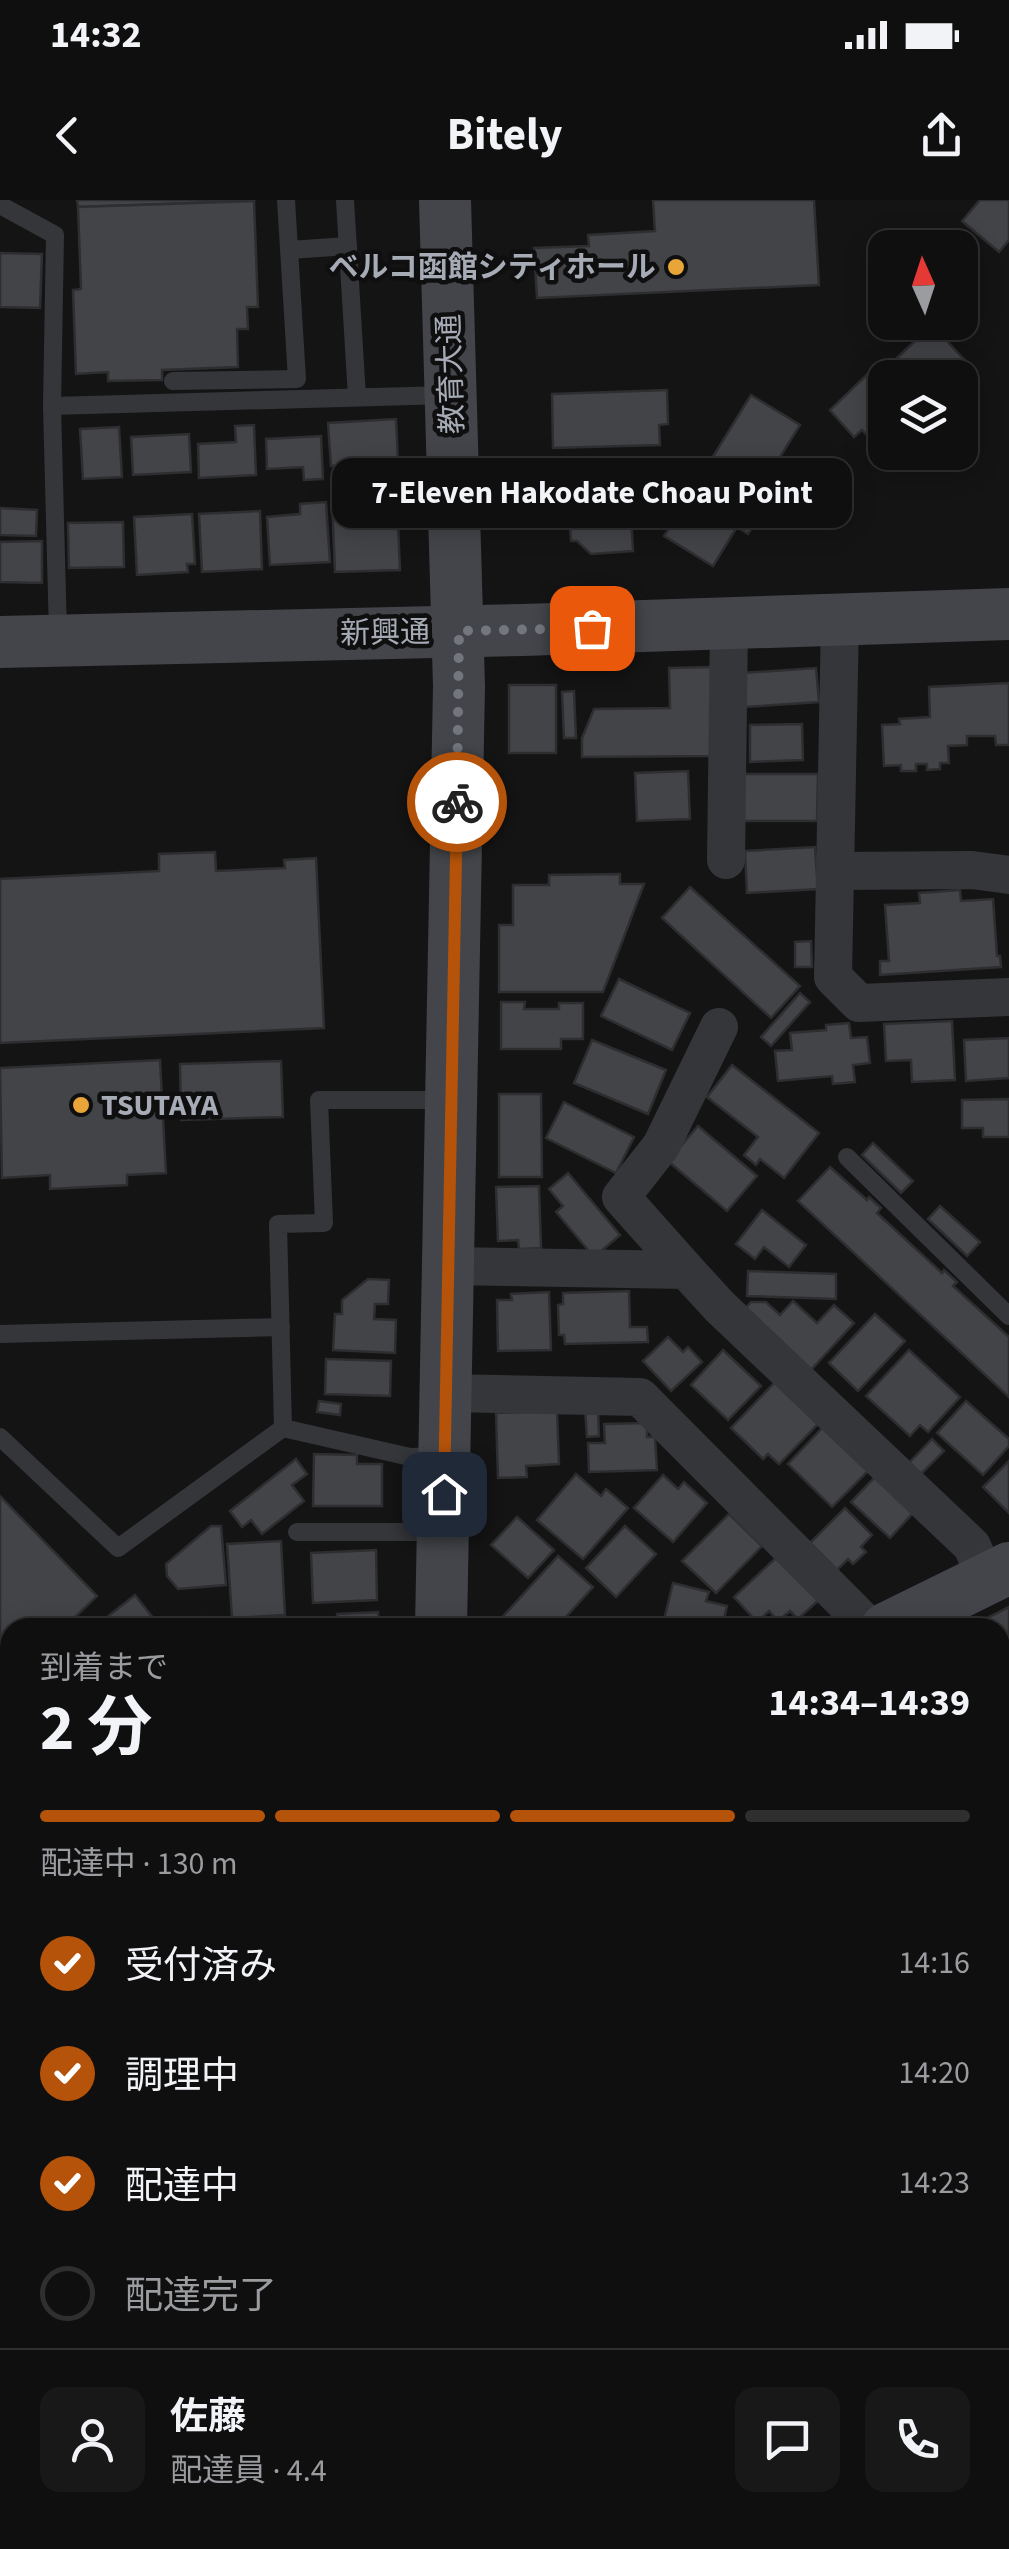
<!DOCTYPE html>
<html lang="ja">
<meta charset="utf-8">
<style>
body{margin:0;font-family:"Source Sans 3","Noto Sans JP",sans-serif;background:#181819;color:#f1f3f6;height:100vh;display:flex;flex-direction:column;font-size:38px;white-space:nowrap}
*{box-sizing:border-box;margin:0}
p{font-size:32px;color:#9b9c9f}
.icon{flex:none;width:55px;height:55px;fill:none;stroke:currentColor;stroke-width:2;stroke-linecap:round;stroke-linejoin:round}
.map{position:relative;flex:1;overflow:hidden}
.panel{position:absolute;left:0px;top:1418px;width:1010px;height:932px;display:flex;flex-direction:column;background:#0f0f10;border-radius:30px 30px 0 0;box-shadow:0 5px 25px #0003,0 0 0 2px #2f2f30}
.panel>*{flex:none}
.needle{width:65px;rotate:357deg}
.fabs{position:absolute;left:868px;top:30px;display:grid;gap:20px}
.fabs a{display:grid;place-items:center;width:110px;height:110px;border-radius:20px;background:#0f0f10;box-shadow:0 5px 25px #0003,0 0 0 2px #2f2f30;font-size:50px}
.pin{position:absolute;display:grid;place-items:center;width:85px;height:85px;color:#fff;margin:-42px;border-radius:20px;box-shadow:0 5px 15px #0006}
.courier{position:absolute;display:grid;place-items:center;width:100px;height:100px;margin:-50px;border:8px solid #b45309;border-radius:50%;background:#fff;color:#222;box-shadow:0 2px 12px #0007}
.bubble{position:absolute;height:70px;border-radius:20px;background:#0f0f10;box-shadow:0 5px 25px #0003,0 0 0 2px #2f2f30;font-size:32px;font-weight:700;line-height:70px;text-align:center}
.head em{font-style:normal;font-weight:700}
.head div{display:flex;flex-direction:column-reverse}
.head{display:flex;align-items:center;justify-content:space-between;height:170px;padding:0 40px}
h1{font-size:65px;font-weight:700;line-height:75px}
.bar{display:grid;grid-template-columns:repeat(4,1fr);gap:15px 10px;align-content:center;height:120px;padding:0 40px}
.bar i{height:12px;border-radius:8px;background:#2f2f30}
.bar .on{background:#b45309}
.bar p{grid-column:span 4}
.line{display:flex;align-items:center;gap:25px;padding:0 40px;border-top:2px solid #2f2f30}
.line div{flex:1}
.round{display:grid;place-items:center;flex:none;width:105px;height:105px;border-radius:20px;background:#181819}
ol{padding:0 40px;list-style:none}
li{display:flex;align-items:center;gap:30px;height:110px}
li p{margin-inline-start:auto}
li .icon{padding:10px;border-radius:50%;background:#b45309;color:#fff;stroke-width:4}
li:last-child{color:#9b9c9f}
li i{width:55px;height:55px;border:5px solid #2f2f30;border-radius:50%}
.status{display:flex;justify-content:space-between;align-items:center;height:70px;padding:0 50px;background:#0f0f10;direction:ltr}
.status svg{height:28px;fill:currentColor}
header{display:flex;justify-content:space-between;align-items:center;height:130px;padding:0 40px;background:#0f0f10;font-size:45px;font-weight:700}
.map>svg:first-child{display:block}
</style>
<div class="status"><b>14:32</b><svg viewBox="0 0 49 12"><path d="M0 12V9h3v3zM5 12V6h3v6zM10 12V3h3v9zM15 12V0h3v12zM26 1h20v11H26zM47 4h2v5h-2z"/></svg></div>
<header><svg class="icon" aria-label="back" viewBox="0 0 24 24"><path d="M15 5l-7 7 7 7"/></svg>Bitely<svg class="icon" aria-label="share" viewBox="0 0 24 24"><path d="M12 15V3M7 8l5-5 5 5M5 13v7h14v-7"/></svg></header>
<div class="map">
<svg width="1009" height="2349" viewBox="0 0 1009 2349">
<rect width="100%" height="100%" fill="#141415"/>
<path fill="#202821" d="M 851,2340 L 987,2340 L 991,2349 L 838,2349 Z"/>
<g fill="#434448" stroke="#2e2e31" stroke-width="2.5">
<path d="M 77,0 L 254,0 L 254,1 L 78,7 Z"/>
<path d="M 653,0 L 814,0 L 819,85 L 537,98 L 534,48 L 589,46 L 588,35 L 655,31 Z"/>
<path d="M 980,0 L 1009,0 L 1009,40 L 999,52 L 962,21 Z"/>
<path d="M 254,1 L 258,107 L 247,107 L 248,129 L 237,129 L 238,167 L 162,170 L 162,180 L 108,181 L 108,172 L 76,174 L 73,90 L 81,89 L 78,7 Z"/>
<path d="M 0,53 L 42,54 L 40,108 L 0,107 Z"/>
<path d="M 932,125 L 972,168 L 960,179 L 885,178 L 885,241 L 879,247 L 862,230 L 854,237 L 830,210 L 875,167 L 881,173 Z"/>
<path d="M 667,190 L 668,224 L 659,225 L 660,245 L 553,248 L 552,194 Z"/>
<path d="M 751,195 L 800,225 L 752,302 L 764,309 L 748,334 L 737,327 L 713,366 L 664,336 Z"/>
<path d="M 396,219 L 398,262 L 331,266 L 328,223 Z"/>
<path d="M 254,225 L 256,275 L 199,278 L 198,244 L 236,242 L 235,226 Z"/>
<path d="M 119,227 L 122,277 L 83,279 L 80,229 Z"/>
<path d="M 189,234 L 191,272 L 133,275 L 131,237 Z"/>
<path d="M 321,236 L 323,279 L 304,280 L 303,267 L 267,269 L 266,239 Z"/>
<path d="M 661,267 L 663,296 L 630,298 L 633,351 L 591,354 L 577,341 L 571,341 L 567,283 L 575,283 L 574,272 Z"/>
<path d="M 400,280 L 400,295 L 354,296 L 354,282 Z"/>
<path d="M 397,301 L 400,370 L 335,372 L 332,303 Z"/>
<path d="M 326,302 L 330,362 L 270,365 L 267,317 L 300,314 L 300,304 Z"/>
<path d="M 0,308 L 37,310 L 36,336 L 0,335 Z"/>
<path d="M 260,311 L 262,369 L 202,372 L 199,314 Z"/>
<path d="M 192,314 L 195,364 L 187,364 L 188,372 L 137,375 L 134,317 Z"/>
<path d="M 123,322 L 124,367 L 69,368 L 68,323 Z"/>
<path d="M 42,341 L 42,383 L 0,382 L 0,342 Z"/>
<path d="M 711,467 L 712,556 L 582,557 L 582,538 L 594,509 L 670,508 L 669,468 Z"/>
<path d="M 816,468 L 819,502 L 744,507 L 742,473 Z"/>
<path d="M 1009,483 L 1009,545 L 996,545 L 995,536 L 967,536 L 967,545 L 948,546 L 949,563 L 940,563 L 940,569 L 927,570 L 927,564 L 916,564 L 916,571 L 901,571 L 901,565 L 884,566 L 882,525 L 900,524 L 899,519 L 930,517 L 929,487 Z"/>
<rect x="509" y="485" width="47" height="68"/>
<path d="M 574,491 L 576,538 L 564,538 L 562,492 Z"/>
<path d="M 802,524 L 803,560 L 750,562 L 750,525 Z"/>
<path d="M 688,571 L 690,619 L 637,621 L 635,573 Z"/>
<path d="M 738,574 L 818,574 L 817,621 L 738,621 Z"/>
<path d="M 815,647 L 818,689 L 747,693 L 745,651 Z"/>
<path d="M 215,652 L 216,671 L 285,668 L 284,660 L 316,658 L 324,828 L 0,843 L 0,679 L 159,671 L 159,654 Z"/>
<path d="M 620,674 L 620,684 L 644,684 L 603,792 L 499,792 L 499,725 L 513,725 L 513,685 L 549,685 L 549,675 Z"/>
<path d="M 690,687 L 800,786 L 771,818 L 662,718 Z"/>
<path d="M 960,690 L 961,701 L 993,699 L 997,756 L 1000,756 L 1001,767 L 880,775 L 880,761 L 889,761 L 885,705 L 920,703 L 919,693 Z"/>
<path d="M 811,741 L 812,767 L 795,767 L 795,742 Z"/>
<path d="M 619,779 L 690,813 L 672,850 L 601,816 Z"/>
<path d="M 800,793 L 810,802 L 771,846 L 761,837 Z"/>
<path d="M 501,802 L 525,802 L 524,809 L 559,809 L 559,803 L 583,803 L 583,839 L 561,839 L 561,849 L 501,849 Z"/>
<path d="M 952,821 L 955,880 L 912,882 L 911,860 L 886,861 L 884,824 Z"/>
<path d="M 849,823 L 851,838 L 867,837 L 870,863 L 853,865 L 855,882 L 833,884 L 832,876 L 778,881 L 775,851 L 792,850 L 790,833 L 826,830 L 826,825 Z"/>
<path d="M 1009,838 L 1009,878 L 966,881 L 964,840 Z"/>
<path d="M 592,840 L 666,870 L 648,914 L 574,883 Z"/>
<path d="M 160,860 L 166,973 L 127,975 L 127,985 L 50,989 L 50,975 L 2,978 L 0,868 Z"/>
<path d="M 281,861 L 283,917 L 181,920 L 180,864 Z"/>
<path d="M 732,865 L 819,933 L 784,978 L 760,959 L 756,965 L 744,955 L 758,937 L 707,897 Z"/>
<path d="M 499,894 L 541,894 L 542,977 L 499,977 Z"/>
<path d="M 1009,899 L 1009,937 L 983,937 L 983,928 L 962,928 L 962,900 Z"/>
<path d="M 564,902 L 634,937 L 616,973 L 546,938 Z"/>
<path d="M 698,926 L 757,976 L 727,1011 L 668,961 Z"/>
<path d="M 873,943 L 913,981 L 901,993 L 862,955 Z"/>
<path d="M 830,967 L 867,1000 L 869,997 L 881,1008 L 877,1013 L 942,1073 L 944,1070 L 957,1082 L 953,1086 L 1009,1137 L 1009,1197 L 798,1001 Z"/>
<path d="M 568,973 L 620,1035 L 594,1057 L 556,1012 L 563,1006 L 549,989 Z"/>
<path d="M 539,986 L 541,1048 L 519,1049 L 518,1040 L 498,1041 L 496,987 Z"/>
<path d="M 940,1006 L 980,1042 L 967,1056 L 928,1019 Z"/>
<path d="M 762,1010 L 806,1045 L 789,1067 L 764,1047 L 755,1059 L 736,1044 Z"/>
<path d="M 748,1071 L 836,1074 L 836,1099 L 747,1096 Z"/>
<path d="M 368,1079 L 389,1080 L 388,1104 L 375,1104 L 374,1119 L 396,1120 L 395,1153 L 333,1150 L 335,1114 L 342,1114 L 342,1100 Z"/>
<path d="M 629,1091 L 630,1127 L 647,1127 L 648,1142 L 565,1144 L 564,1135 L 559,1135 L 558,1105 L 563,1104 L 563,1093 Z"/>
<path d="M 549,1092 L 551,1150 L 498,1151 L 497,1100 L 512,1100 L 511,1094 Z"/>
<path d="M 793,1101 L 817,1123 L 834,1105 L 854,1123 L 809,1172 L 743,1111 L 751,1102 L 766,1102 L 780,1115 Z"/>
<path d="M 875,1114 L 905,1141 L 858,1191 L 829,1163 Z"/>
<path d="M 668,1137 L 683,1152 L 688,1147 L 702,1162 L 671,1191 L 643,1161 Z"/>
<path d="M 723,1150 L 761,1186 L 728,1220 L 691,1185 Z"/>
<path d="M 909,1150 L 960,1197 L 928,1232 L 920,1225 L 910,1236 L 866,1196 Z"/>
<path d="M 326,1159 L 391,1161 L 390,1196 L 325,1194 Z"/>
<path d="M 775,1182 L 818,1224 L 779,1264 L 768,1254 L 763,1259 L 731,1228 Z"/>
<path d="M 319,1201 L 341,1204 L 340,1215 L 317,1212 Z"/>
<path d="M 966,1201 L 1009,1239 L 1009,1246 L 983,1275 L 937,1233 Z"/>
<path d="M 598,1208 L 599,1236 L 587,1237 L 585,1209 Z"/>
<path d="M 557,1211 L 559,1264 L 526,1266 L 527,1277 L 498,1278 L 496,1213 Z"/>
<path d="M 647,1223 L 647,1237 L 655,1237 L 657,1270 L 589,1272 L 588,1243 L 605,1243 L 604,1224 Z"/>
<path d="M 824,1226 L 869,1270 L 832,1307 L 788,1264 Z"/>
<path d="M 932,1239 L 944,1251 L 918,1277 L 906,1266 Z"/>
<path d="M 314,1254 L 357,1255 L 357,1264 L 382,1264 L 382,1306 L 313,1306 Z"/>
<path d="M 296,1259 L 307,1274 L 292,1285 L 304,1301 L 262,1334 L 251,1320 L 242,1327 L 230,1311 Z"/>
<path d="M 1009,1261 L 1009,1313 L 983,1287 Z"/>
<path d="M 576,1274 L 601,1296 L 606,1289 L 628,1308 L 583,1359 L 537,1320 Z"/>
<path d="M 663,1275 L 678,1289 L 684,1282 L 707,1303 L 673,1342 L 634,1308 Z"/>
<path d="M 875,1277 L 913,1313 L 890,1338 L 851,1302 Z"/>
<path d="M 0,1296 L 97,1396 L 64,1428 L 10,1428 L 10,1479 L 0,1489 Z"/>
<path d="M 845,1308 L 872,1335 L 861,1347 L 866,1352 L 853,1364 L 848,1359 L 837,1370 L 810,1343 Z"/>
<path d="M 729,1314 L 762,1346 L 716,1393 L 682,1361 Z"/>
<path d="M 517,1317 L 554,1350 L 528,1378 L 491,1345 Z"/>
<path d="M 211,1326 L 221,1326 L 226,1385 L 178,1389 L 167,1376 L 166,1364 Z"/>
<path d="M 625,1326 L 656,1354 L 616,1397 L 586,1368 Z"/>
<path d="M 281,1341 L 285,1415 L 232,1418 L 227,1344 Z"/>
<path d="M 376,1350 L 377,1400 L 313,1403 L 311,1353 Z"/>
<path d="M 779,1355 L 820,1399 L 798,1419 L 790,1411 L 778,1421 L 769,1411 L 757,1422 L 734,1397 Z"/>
<path d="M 558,1356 L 593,1387 L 556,1428 L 500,1428 L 496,1424 Z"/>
<path d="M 673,1383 L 709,1392 L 706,1401 L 727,1406 L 722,1428 L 662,1428 Z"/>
<path d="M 135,1395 L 161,1428 L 99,1428 L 97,1425 Z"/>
<path d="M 1009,1407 L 1009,1444 L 1000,1449 L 1000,1428 L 967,1428 Z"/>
<path d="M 378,1412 L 379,1426 L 338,1428 L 337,1414 Z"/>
<path d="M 205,1417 L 214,1428 L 192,1428 Z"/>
<path d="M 1000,1480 L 1009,1488 L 1009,1527 L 1000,1519 Z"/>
<path d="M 10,1493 L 10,1542 L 0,1532 L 0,1503 Z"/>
<path d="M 1009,1565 L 1009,1615 L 1001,1625 L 1000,1576 Z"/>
<path d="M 10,1576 L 10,1618 L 3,1622 L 0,1581 Z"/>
<path d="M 10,1632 L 10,1684 L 4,1688 L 0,1681 L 0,1638 Z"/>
<path d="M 1009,1664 L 1009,1720 L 1000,1713 L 1000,1675 Z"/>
<path d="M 10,1722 L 10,1792 L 0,1774 L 0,1728 Z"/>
<path d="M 1009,1767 L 1009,1815 L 1000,1806 L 1000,1776 Z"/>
<path d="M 10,1893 L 10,1931 L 0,1910 L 0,1898 Z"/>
<path d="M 0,1925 L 9,1944 L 0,1949 Z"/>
<path d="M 10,1954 L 10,2001 L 0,2006 L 0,1959 Z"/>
<path d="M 10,2014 L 10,2052 L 0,2031 L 0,2019 Z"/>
<path d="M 1000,2015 L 1009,2031 L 1009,2078 L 1000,2083 Z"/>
<path d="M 10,2123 L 10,2144 L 1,2128 Z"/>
<path d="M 1009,2128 L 1009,2173 L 1000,2157 L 1000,2148 L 1005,2145 L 1000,2133 Z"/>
<path d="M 1009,2230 L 1009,2284 L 1000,2290 L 1000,2235 Z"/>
<path d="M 10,2298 L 10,2340 L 46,2340 L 48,2349 L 0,2349 L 0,2301 Z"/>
<path d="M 112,2340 L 151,2340 L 154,2349 L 115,2349 Z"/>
<path d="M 530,2340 L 530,2349 L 490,2349 L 489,2341 Z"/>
<path d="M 535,2340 L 590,2340 L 591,2349 L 536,2349 Z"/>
<path d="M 616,2340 L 628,2340 L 632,2349 L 612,2349 L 610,2343 Z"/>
<path d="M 659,2340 L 698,2340 L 678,2349 L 663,2349 Z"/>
</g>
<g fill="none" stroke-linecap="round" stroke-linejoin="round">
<g stroke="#35363a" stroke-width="18">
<path d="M 345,0 L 357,197"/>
<path d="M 0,5 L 55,35 L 52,206"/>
<path d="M 289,50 L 348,46"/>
<path d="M 173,181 L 297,179 L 286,0"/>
<path d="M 58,434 L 52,206 L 447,195"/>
<path d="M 847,957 L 1009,1116"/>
<path d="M 0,1134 L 281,1127"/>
<path d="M 0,1237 L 118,1348 L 283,1228"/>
<path d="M 439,1256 L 410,1257 L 283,1228 L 278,1024 L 324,1023 L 319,900 L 446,900"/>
<path d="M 297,1332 L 436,1332"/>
</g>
<g stroke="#35363a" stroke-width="38">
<path d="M 840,420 L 833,777 L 859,803 L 1009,797"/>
<path d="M 726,660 L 729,424"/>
<path d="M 836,671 L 972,670 L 1009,675"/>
<path d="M 448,1066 L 686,1070 L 720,1107 L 972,1346 L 986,1379"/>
<path d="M 686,1070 L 621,997 L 661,946 L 719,827"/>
<path d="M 445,1193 L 640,1197 L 870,1428"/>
<path d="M 1000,1537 L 1009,1545"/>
<path d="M 165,2340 L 168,2349"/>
</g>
<g stroke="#43454a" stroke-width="52">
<path d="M 0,442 L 523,430 L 1009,414"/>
<path d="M 441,1428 L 459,486 L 445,0"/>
<path d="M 887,1428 L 1009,1368"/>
<path d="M 0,1843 L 10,1838"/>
<path d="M 1000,1873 L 1009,1866"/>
<path d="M 0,2264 L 10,2261"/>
<path d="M 434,2340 L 434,2349"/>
</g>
</g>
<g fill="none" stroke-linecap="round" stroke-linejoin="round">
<path stroke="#73767d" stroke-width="10" stroke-dasharray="0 18" d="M 457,602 L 459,431 L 592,428"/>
<path stroke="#b45309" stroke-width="12" d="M 444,1294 L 457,602"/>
</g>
<g fill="#e9a537" stroke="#0f0f10" stroke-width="4">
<circle cx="676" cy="67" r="10"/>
<circle cx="81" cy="905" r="10"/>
</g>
<g text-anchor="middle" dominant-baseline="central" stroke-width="9" stroke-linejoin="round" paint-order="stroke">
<g font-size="30" font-weight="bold" fill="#a6abb5" stroke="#0f0f10" text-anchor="end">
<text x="656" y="67">ベルコ函館シティホール</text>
<text x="101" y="905" text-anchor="start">TSUTAYA</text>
</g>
<g font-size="30" fill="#a6abb5" stroke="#0f0f10">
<text transform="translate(451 174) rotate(-92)">教育大通</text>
<text transform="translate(385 433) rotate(-1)">新興通</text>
</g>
</g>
</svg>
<div class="fabs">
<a><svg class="needle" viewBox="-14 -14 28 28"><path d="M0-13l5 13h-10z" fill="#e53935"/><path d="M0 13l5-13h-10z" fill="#9b9c9f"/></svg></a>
<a><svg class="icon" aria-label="layers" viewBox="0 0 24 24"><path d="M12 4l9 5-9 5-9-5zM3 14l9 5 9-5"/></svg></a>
</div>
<div class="pin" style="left:592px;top:428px;background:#ea580c"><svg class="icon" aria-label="bag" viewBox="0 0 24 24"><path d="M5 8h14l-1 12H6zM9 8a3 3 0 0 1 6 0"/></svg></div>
<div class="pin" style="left:444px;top:1294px;background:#1f2937"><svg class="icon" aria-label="home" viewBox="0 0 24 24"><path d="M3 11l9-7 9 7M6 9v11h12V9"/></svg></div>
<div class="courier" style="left:457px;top:602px"><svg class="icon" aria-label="bike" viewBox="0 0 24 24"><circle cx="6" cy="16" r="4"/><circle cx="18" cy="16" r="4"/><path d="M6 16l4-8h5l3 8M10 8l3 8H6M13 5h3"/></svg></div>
<div class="bubble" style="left:332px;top:258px;width:520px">7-Eleven Hakodate Choau Point</div>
<section class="panel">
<div class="head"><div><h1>2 分</h1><p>到着まで</p></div><em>14:34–14:39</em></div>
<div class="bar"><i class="on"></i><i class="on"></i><i class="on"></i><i></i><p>配達中 · 130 m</p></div>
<ol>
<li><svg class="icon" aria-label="check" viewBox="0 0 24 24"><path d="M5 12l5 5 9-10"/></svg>受付済み<p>14:16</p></li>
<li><svg class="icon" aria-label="check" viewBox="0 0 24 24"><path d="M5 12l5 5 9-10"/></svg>調理中<p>14:20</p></li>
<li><svg class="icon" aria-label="check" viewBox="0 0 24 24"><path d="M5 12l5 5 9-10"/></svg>配達中<p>14:23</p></li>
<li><i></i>配達完了</li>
</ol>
<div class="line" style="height:180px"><a class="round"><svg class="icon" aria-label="person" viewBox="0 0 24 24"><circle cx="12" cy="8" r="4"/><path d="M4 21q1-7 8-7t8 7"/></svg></a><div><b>佐藤</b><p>配達員 · 4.4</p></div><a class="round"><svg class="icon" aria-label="chat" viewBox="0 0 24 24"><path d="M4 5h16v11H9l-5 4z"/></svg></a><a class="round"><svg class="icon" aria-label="phone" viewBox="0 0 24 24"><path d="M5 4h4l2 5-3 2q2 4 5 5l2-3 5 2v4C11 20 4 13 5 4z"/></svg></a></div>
</section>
</div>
